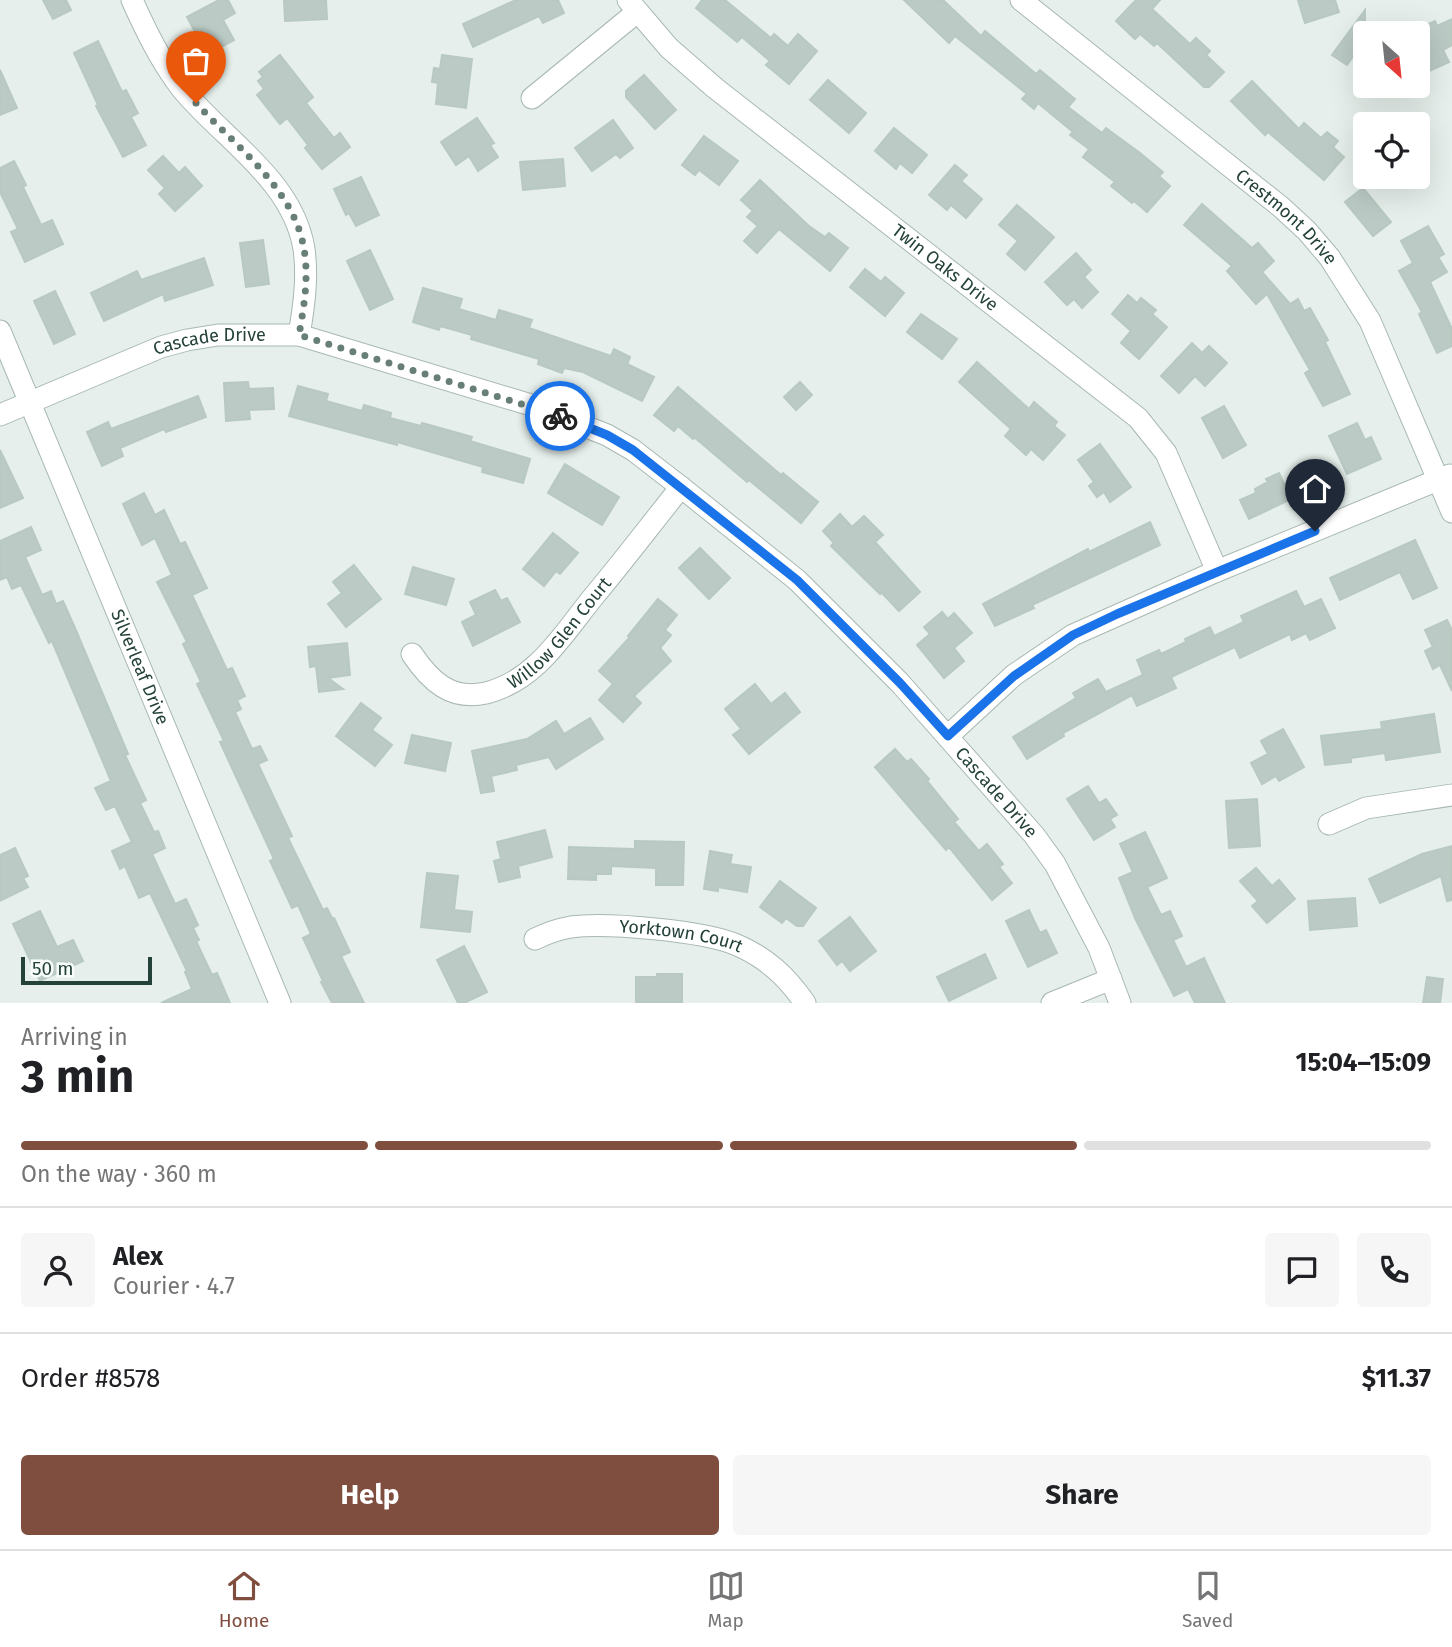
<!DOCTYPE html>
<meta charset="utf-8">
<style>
body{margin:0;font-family:"Fira Sans",sans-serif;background:#f6f6f6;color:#202124;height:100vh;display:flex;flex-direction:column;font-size:26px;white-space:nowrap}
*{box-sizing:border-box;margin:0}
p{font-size:23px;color:#757577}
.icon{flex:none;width:38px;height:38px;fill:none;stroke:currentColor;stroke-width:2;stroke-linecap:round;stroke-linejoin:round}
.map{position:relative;height:1003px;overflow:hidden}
.details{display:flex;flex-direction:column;background:#fff;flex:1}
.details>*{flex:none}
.needle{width:46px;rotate:153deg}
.fabs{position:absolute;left:1353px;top:21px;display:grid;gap:14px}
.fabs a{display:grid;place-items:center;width:77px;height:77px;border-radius:7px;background:#fff;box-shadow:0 7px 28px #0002;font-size:35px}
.scale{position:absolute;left:21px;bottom:18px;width:131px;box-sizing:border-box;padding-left:7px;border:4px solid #24423a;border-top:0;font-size:19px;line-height:24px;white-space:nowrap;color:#24423a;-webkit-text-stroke:5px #f7fbf9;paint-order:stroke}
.pin{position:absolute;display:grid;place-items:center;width:60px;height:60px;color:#fff;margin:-72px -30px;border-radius:50% 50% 50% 0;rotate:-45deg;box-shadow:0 0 7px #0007}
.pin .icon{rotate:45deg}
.courier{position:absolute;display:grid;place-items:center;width:70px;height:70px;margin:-35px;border:5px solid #1a73e8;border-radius:50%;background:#fff;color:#222;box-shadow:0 2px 9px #0007}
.overview em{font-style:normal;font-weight:700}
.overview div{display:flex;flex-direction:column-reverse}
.overview{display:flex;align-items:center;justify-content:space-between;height:119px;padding:0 21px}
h1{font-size:46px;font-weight:700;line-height:52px}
.bar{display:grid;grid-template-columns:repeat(4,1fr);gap:10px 7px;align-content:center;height:84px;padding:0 21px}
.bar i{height:9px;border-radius:5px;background:#e0e0e0}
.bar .on{background:#7f4e3f}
.bar p{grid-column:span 4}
.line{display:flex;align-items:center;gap:18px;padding:0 21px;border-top:2px solid #e0e0e0}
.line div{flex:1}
.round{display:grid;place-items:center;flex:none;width:74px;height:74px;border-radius:7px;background:#f6f6f6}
.primary-button{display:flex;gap:14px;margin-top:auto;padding:14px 21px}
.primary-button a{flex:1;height:80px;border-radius:7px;background:#7f4e3f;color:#fff;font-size:28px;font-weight:700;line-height:80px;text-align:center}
.primary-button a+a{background:#f6f6f6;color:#202124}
.menu{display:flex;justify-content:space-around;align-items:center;height:98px;border-top:2px solid #e0e0e0;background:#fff;font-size:19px;color:#757577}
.menu a{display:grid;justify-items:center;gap:4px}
.menu .on{color:#7f4e3f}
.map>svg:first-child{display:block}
</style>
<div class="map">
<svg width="1452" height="1003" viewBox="0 0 1452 1003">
<rect width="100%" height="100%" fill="#e6efeb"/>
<g fill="#bbcac4" stroke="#b8c9c2" stroke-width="2">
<path d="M 43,0 L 66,0 L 71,10 L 53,19 Z"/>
<path d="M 219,0 L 228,0 L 235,13 L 223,20 L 234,40 L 212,52 L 205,39 L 200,41 L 187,17 Z"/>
<path d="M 284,0 L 326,0 L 327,19 L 285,21 Z"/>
<path d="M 516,0 L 558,0 L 564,13 L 543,23 L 539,16 L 473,47 L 463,24 Z"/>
<path d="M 702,0 L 725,0 L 771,38 L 774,34 L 788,46 L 798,34 L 817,51 L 789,84 L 766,65 L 770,61 L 742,37 L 737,42 L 696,8 Z"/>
<path d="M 904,0 L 943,0 L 981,36 L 985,31 L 1036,74 L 1040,70 L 1075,99 L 1068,107 L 1102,133 L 1106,128 L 1140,153 L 1163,172 L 1159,176 L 1170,186 L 1147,212 L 1134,201 L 1132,203 L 1111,186 L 1115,182 L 1083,157 L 1089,149 L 1070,135 L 1073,132 L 1038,103 L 1034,109 L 1022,99 L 1027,94 L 955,36 L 949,43 Z"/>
<path d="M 1136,0 L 1160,0 L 1152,9 L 1190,44 L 1196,38 L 1210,51 L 1206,55 L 1224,72 L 1209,87 L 1204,87 L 1157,43 L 1154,46 L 1140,34 L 1135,39 L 1116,21 Z"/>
<path d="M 1298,0 L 1335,0 L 1339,12 L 1305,23 Z"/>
<path d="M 1365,10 L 1365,61 L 1355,54 L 1347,65 L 1332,55 Z"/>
<path d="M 1452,19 L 1452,45 L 1443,50 L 1449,62 L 1425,73 L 1418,57 L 1418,29 L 1435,21 L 1437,26 Z"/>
<path d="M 98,41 L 122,92 L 126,90 L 138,113 L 131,117 L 146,145 L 123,157 L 96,106 L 98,105 L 74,53 Z"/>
<path d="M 280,55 L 313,97 L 306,103 L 334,138 L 340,133 L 350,147 L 322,169 L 305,148 L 308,145 L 287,118 L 280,124 L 257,95 L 264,89 L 258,81 L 263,77 L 259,72 Z"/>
<path d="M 442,55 L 472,59 L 466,108 L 436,104 L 438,83 L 432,82 L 434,68 L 440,69 Z"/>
<path d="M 0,70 L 17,108 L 0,115 Z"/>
<path d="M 644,75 L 676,110 L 655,129 L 626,97 L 626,91 Z"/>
<path d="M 828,80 L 866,113 L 849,133 L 810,100 Z"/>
<path d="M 1252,81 L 1299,129 L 1304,123 L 1321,138 L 1327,132 L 1338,141 L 1333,147 L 1344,157 L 1324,180 L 1268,132 L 1265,135 L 1231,101 Z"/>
<path d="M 477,118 L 494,143 L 490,145 L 498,157 L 478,171 L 469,156 L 456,165 L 441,142 Z"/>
<path d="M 613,120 L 633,148 L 620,158 L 616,154 L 592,171 L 575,148 Z"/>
<path d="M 894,128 L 927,155 L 912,173 L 900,163 L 896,169 L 875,151 Z"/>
<path d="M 704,136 L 738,161 L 719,185 L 699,170 L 695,175 L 682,165 Z"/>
<path d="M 163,156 L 179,173 L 185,167 L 202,186 L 175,211 L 159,194 L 165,188 L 148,170 Z"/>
<path d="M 563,159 L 565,186 L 523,190 L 520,162 Z"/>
<path d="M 14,161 L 26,185 L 23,187 L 41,225 L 52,220 L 63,244 L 25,262 L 11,232 L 18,229 L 0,192 L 0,168 Z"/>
<path d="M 955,165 L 967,175 L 961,181 L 982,199 L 966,218 L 951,205 L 947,210 L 929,195 Z"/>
<path d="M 361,177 L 379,215 L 356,226 L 349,213 L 346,215 L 334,189 Z"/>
<path d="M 760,180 L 809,226 L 825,237 L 829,233 L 848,248 L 830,271 L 779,229 L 757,253 L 744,241 L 758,226 L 747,217 L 753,211 L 741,200 Z"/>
<path d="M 1363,188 L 1391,222 L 1373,236 L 1345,202 Z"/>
<path d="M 1202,204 L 1252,248 L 1258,243 L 1274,261 L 1262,272 L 1290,304 L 1298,299 L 1304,311 L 1310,308 L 1328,340 L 1325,342 L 1350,394 L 1323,406 L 1305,373 L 1310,370 L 1267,294 L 1256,304 L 1227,271 L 1232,266 L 1184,225 Z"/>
<path d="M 1017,205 L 1054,237 L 1025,270 L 1007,254 L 1018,241 L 999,225 Z"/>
<path d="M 1428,226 L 1444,254 L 1438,257 L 1447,272 L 1430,282 L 1452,329 L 1452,346 L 1437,353 L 1419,314 L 1422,312 L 1399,271 L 1413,263 L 1401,241 Z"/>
<path d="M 263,240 L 269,284 L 246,287 L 240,243 Z"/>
<path d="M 370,250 L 393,299 L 370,310 L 347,261 Z"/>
<path d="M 1076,253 L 1091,270 L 1084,277 L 1098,292 L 1082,308 L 1074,299 L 1067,305 L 1045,282 Z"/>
<path d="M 204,258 L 213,285 L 165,301 L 163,294 L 104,321 L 91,293 L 137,271 L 141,280 Z"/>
<path d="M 865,269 L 881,282 L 885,277 L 904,293 L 885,316 L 850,287 Z"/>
<path d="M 423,288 L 462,299 L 459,309 L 496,320 L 499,310 L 532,320 L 529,328 L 611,356 L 614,349 L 630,357 L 627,364 L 654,377 L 642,401 L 583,372 L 564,368 L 562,373 L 538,364 L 539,359 L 471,339 L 472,335 L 440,326 L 439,330 L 413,322 Z"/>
<path d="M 55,291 L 75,334 L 54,344 L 34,301 Z"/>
<path d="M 1128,295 L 1137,303 L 1141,298 L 1156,310 L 1152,314 L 1167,327 L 1139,359 L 1121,343 L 1131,331 L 1112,314 Z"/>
<path d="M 921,314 L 957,339 L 942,359 L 907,332 Z"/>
<path d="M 1192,343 L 1202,353 L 1209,346 L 1227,363 L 1205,386 L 1195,376 L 1179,393 L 1161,376 Z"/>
<path d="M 977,362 L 1029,409 L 1034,402 L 1057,422 L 1054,426 L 1065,435 L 1043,460 L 1031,449 L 1026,455 L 1005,436 L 1011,429 L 959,382 Z"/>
<path d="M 248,382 L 249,389 L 273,388 L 274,409 L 249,410 L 250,419 L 226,421 L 224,383 Z"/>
<path d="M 800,382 L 812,395 L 796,410 L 784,397 Z"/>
<path d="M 298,386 L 328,394 L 326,401 L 362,411 L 364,405 L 391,413 L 390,418 L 421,426 L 422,423 L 472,437 L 470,441 L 530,459 L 523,483 L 482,472 L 483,467 L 397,442 L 397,445 L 289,416 Z"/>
<path d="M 678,387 L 781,475 L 783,473 L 818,502 L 801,523 L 749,480 L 747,482 L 694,437 L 693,439 L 678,426 L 674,431 L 654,415 Z"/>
<path d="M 198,396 L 206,417 L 166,432 L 164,429 L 120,448 L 123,456 L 102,466 L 87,432 L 108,422 L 111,429 Z"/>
<path d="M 1224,406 L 1246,445 L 1223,458 L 1202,418 Z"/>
<path d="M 1357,423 L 1365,440 L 1371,437 L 1381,459 L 1347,474 L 1329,436 Z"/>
<path d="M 1100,444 L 1131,487 L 1110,502 L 1104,492 L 1097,497 L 1089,486 L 1094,482 L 1078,460 Z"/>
<path d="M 0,450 L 23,498 L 0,508 Z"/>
<path d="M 565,464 L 619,497 L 602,525 L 548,493 Z"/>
<path d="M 1279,473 L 1291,499 L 1249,519 L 1240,500 L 1256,493 L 1255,489 L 1268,482 L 1266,479 Z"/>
<path d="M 144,493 L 155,515 L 164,510 L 180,544 L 185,542 L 207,588 L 192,595 L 227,670 L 232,668 L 245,696 L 237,700 L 241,709 L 235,712 L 252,749 L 260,746 L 267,760 L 258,764 L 292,836 L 288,838 L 323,910 L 327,908 L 332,918 L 334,918 L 350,952 L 341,956 L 364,1003 L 332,1003 L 321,982 L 323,981 L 303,938 L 311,934 L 298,905 L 292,908 L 270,861 L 274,859 L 220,742 L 224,741 L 197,684 L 201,682 L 183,644 L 187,642 L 157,582 L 172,575 L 155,538 L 142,545 L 123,504 Z"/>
<path d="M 840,514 L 852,527 L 864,516 L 883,535 L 875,542 L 920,592 L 899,611 L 881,592 L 880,594 L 831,546 L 834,543 L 823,531 Z"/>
<path d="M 1150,522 L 1160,545 L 1032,605 L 1034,608 L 995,626 L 983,604 L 1088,549 L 1089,552 Z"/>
<path d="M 31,527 L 41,550 L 25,557 L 42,595 L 51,591 L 56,604 L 63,601 L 75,628 L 128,754 L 125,755 L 146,800 L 140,803 L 154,832 L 158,831 L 165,848 L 152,854 L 175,904 L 186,899 L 198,925 L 193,928 L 199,940 L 196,941 L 212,975 L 217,973 L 230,1003 L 161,1003 L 192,989 L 185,972 L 187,971 L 150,893 L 139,898 L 125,866 L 120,869 L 112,851 L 132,842 L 115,806 L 106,810 L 95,788 L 111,781 L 52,641 L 49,643 L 21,585 L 12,589 L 7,577 L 0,580 L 0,541 Z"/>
<path d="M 553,533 L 578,553 L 560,574 L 556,571 L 544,586 L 523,569 Z"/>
<path d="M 1415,540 L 1437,588 L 1413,599 L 1400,572 L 1340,600 L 1330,578 Z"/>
<path d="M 700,548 L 730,578 L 709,599 L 679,568 Z"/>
<path d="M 354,565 L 381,599 L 346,627 L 328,604 L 342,593 L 333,582 Z"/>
<path d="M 413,567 L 454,579 L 446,605 L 405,594 Z"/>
<path d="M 495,590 L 501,601 L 507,598 L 520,622 L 473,646 L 462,622 L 476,615 L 470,602 Z"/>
<path d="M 1296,591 L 1304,607 L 1321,599 L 1335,628 L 1310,640 L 1306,633 L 1292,640 L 1290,634 L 1240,658 L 1235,647 L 1171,677 L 1176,688 L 1137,706 L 1132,695 L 1063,733 L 1064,736 L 1027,759 L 1013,737 L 1076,698 L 1073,693 L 1098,679 L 1106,692 L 1143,675 L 1137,660 L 1159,650 L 1161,654 L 1186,642 L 1185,639 L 1210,627 L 1214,636 L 1244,622 L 1241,616 Z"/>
<path d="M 658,599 L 677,615 L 665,630 L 671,635 L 660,648 L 671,661 L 634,696 L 641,703 L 623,722 L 599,700 L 613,684 L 599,671 L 630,637 L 628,636 Z"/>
<path d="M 942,612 L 948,619 L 954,613 L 972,633 L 954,648 L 964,661 L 944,678 L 917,645 L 930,634 L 924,627 Z"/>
<path d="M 1447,620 L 1452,630 L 1452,691 L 1440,665 L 1433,669 L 1425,651 L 1433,647 L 1425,630 Z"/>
<path d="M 347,643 L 350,675 L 328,678 L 343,689 L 319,692 L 316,666 L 310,667 L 308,647 Z"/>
<path d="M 755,684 L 771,704 L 785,693 L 800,712 L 749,754 L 733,735 L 741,729 L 725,709 Z"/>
<path d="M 361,703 L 381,718 L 372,730 L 392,745 L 375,766 L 336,736 Z"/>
<path d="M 1434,714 L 1440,752 L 1386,760 L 1385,753 L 1351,758 L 1351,762 L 1325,765 L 1321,736 L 1382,729 L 1381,722 Z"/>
<path d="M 590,718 L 603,739 L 556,769 L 549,757 L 516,765 L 517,770 L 491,776 L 494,791 L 481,793 L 472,751 L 527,739 L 556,721 L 564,734 Z"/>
<path d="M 1283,729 L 1304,767 L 1279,781 L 1276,776 L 1262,784 L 1251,763 L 1268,754 L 1261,741 Z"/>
<path d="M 412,735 L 451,743 L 445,771 L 405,763 Z"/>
<path d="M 895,749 L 907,762 L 911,759 L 929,779 L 927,781 L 958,819 L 954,822 L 979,851 L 987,844 L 1003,864 L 999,867 L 1012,883 L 992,900 L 949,847 L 946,850 L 875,767 Z"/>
<path d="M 1088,786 L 1099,803 L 1106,799 L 1117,815 L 1110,819 L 1115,827 L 1094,840 L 1067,799 Z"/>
<path d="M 1257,799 L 1260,846 L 1229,848 L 1226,801 Z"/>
<path d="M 545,830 L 552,857 L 518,866 L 520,877 L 499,882 L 494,861 L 501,859 L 497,842 Z"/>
<path d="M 1145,832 L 1167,878 L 1147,887 L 1161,915 L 1170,911 L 1182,936 L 1173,940 L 1186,967 L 1204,958 L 1225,1003 L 1195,1003 L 1188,989 L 1174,996 L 1135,918 L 1119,878 L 1133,872 L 1120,844 Z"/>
<path d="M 635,841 L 684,842 L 683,885 L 656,885 L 656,868 L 611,866 L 611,874 L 596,874 L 596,880 L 568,879 L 569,847 L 635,849 Z"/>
<path d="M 1452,846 L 1452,900 L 1447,901 L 1441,876 L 1380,903 L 1369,879 L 1422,854 Z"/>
<path d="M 15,848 L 28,876 L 23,878 L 28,887 L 0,901 L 0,855 Z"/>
<path d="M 710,851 L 732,855 L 730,864 L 751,867 L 747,892 L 718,887 L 718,891 L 704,889 Z"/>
<path d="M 1256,868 L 1272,886 L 1279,880 L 1295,899 L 1267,923 L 1252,906 L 1258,901 L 1240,881 Z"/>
<path d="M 427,873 L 458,876 L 454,910 L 472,912 L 470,932 L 421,927 Z"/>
<path d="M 780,881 L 816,908 L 803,926 L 797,926 L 786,918 L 782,923 L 760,907 Z"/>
<path d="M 1355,898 L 1357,926 L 1310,930 L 1308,901 Z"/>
<path d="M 1029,910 L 1040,933 L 1046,930 L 1057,953 L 1028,967 L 1006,921 Z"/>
<path d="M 40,911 L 57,947 L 73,940 L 83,961 L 40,981 L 13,924 Z"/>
<path d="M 850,917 L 876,951 L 850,971 L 842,961 L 837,965 L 819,941 Z"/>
<path d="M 464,946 L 487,992 L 464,1003 L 458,1003 L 437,960 Z"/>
<path d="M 985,954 L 996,978 L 949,1001 L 937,977 Z"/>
<path d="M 657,974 L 682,974 L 682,1002 L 636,1002 L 636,977 L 657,977 Z"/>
<path d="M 1427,977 L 1443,979 L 1440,1003 L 1423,1003 Z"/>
</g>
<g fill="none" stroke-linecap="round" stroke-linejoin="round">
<defs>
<g id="minor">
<path d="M 132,0 C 146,31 161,62 182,89 C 223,139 293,180 304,249 C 308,278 304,306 299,335"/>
<path id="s1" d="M 628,0 L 669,48 L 715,88 L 1138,418 L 1166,453 L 1217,571"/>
<path id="s2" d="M 1021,0 L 1281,207 L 1307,231 L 1330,258 L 1370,321 L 1452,512"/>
<path d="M 532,98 L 637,12"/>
<path id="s3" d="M 0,331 L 280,1003"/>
<path id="s4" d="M 0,415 L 161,347 L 187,340 L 218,335 L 299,335 L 531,405 L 607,435 L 633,450 L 681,487 L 797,580 L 900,683 L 1034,835 L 1055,864 L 1099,948 L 1120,1003"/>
<path id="s5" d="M 412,654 C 430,681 451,701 486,693 C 537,680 563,634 594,596 C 624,560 652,523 681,487"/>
<path d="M 948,736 L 1014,675 L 1073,635 L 1217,571 L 1450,475"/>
<path d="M 1329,824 L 1366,808 L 1452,795"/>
<path id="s6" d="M 535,939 C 547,933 559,929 571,927 C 606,922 705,931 737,945 C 767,958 787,977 805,1003"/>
<path d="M 1052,1003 L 1111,979"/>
</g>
</defs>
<use href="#minor" stroke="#a8b8b2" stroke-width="23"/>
<use href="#minor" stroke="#fff" stroke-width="21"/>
</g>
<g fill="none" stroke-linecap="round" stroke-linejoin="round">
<path stroke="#687f78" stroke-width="7" stroke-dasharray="0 12.6" d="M 196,103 C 235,146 294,188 304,249 C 309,278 304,306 299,335 L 560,416"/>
<path stroke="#1a73e8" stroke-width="9" d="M 560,416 L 607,435 L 633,450 L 797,580 L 900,683 L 948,736 L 1014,676 L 1073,635 L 1117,614 L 1315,531"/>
</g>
<g text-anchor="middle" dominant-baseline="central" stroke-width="5" stroke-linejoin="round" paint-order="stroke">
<g font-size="18" fill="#24423a" stroke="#f7fbf9">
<text stroke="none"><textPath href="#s2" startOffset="343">Crestmont Drive</textPath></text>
<text stroke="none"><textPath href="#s1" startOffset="416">Twin Oaks Drive</textPath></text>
<text stroke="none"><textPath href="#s4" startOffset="224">Cascade Drive</textPath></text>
<text stroke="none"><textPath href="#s5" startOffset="187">Willow Glen Court</textPath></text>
<text stroke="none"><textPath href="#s3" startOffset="364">Silverleaf Drive</textPath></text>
<text stroke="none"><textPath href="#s4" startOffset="1169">Cascade Drive</textPath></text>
<text stroke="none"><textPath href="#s6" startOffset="149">Yorktown Court</textPath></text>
</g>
</g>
</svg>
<div class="fabs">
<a><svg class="needle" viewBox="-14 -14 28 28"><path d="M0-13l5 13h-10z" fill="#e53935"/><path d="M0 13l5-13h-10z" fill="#757577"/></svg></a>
<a><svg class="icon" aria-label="locate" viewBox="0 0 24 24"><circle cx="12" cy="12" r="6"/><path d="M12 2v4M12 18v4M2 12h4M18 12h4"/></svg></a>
</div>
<div class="scale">50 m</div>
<div class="pin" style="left:196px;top:103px;background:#ea580c"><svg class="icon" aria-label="bag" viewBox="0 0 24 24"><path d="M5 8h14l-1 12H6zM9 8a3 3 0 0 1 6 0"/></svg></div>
<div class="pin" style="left:1315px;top:531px;background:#1f2937"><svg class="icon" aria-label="home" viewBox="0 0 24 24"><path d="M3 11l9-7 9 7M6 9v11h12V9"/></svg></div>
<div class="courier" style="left:560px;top:416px"><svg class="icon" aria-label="bike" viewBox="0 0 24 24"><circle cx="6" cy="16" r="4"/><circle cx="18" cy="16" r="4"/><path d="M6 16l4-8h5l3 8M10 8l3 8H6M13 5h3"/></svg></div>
</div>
<section class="details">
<div class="overview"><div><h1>3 min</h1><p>Arriving in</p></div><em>15:04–15:09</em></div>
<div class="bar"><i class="on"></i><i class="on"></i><i class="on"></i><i></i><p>On the way · 360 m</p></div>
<div class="line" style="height:126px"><a class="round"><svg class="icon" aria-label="person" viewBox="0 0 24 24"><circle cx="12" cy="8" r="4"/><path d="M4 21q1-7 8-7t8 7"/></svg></a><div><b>Alex</b><p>Courier · 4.7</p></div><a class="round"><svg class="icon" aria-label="chat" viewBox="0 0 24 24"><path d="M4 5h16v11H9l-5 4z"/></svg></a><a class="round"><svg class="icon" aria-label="phone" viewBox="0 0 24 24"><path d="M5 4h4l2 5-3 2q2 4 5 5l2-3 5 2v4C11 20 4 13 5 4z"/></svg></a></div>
<div class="line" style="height:91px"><div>Order #8578</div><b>$11.37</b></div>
<div class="primary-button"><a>Help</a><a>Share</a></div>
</section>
<nav class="menu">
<a class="on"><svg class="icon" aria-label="home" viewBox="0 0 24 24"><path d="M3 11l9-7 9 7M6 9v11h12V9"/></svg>Home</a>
<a><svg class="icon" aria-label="map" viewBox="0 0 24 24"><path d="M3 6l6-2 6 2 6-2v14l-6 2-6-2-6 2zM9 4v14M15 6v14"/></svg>Map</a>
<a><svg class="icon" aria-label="saved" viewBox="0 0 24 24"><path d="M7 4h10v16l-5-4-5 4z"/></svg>Saved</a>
</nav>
